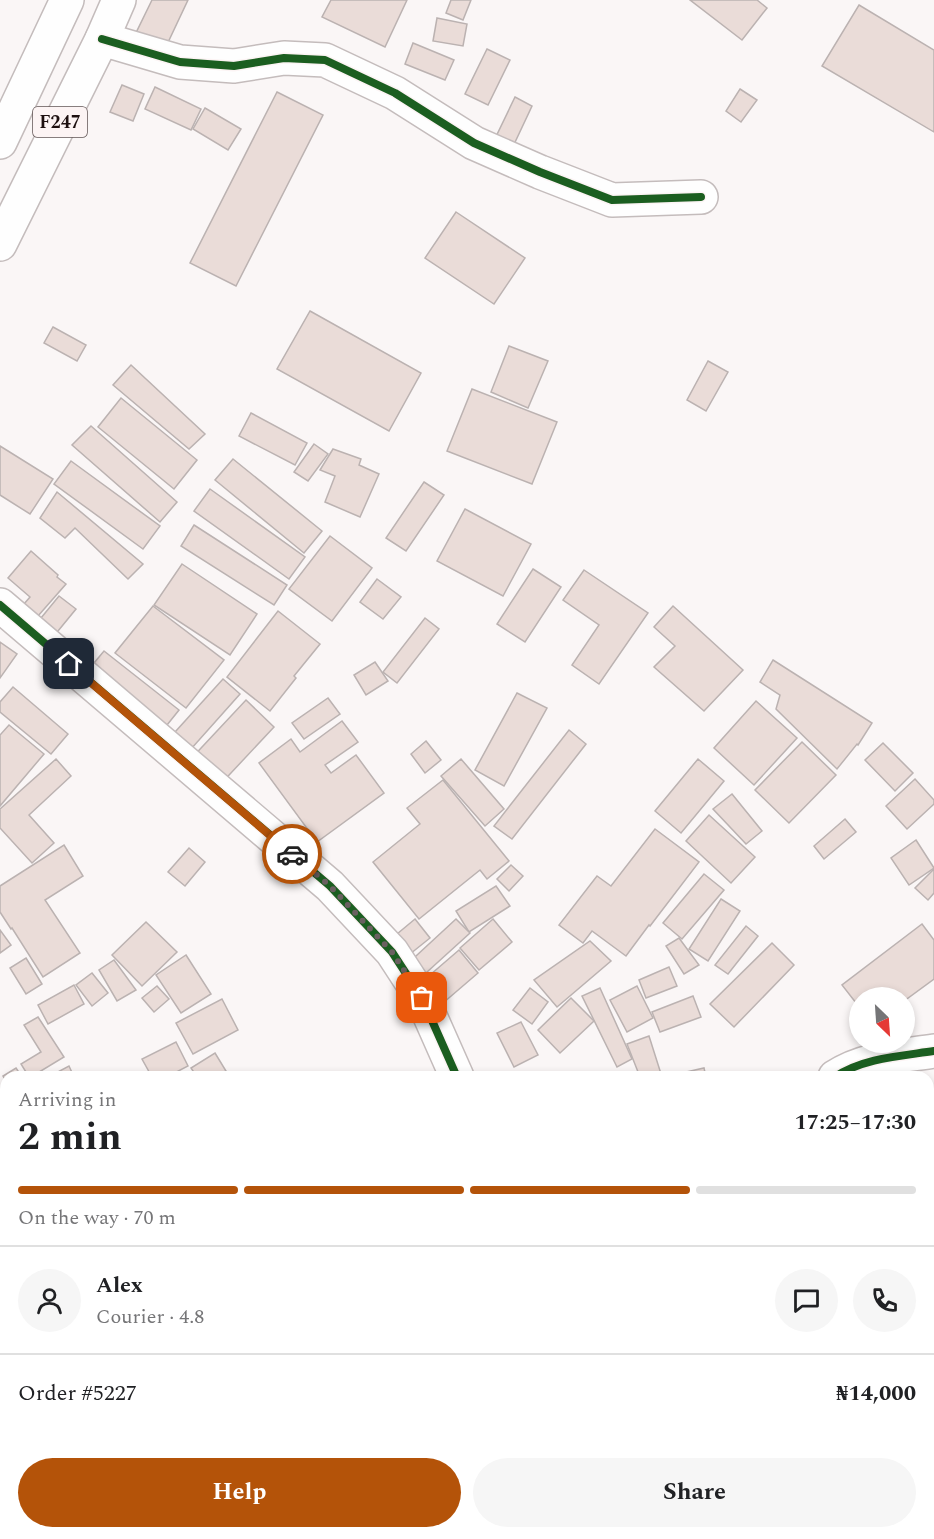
<!DOCTYPE html>
<meta charset="utf-8">
<style>
body{margin:0;font-family:Spectral,serif;background:#f6f6f6;color:#202124;height:100vh;display:flex;flex-direction:column;font-size:22px;white-space:nowrap}
*{box-sizing:border-box;margin:0}
p{font-size:20px;color:#757577}
.icon{flex:none;width:33px;height:33px;fill:none;stroke:currentColor;stroke-width:2;stroke-linecap:round;stroke-linejoin:round}
.map{position:relative;flex:1;overflow:hidden}
.side{position:absolute;left:0px;top:1071px;width:934px;height:468px;display:flex;flex-direction:column;background:#fff;border-radius:18px 18px 0 0;box-shadow:0 3px 9px #0003}
.side>*{flex:none}
.needle{width:39px;rotate:155deg}
.fabs{position:absolute;left:849px;top:987px;display:grid;gap:12px}
.fabs a{display:grid;place-items:center;width:66px;height:66px;border-radius:50%;background:#fff;box-shadow:0 3px 9px #0003;font-size:30px}
.pin{position:absolute;display:grid;place-items:center;width:51px;height:51px;color:#fff;margin:-26px;border-radius:12px;box-shadow:0 3px 9px #0006}
.courier{position:absolute;display:grid;place-items:center;width:60px;height:60px;margin:-30px;border:4px solid #b45309;border-radius:50%;background:#fff;color:#222;box-shadow:0 2px 8px #0007}
.head em{font-style:normal;font-weight:700}
.head div{display:flex;flex-direction:column-reverse}
.head{display:flex;align-items:center;justify-content:space-between;height:102px;padding:0 18px}
h1{font-size:39px;font-weight:700;line-height:45px}
.bar{display:grid;grid-template-columns:repeat(4,1fr);gap:9px 6px;align-content:center;height:72px;padding:0 18px}
.bar i{height:8px;border-radius:4px;background:#e0e0e0}
.bar .selected{background:#b45309}
.bar p{grid-column:span 4}
.line{display:flex;align-items:center;gap:15px;padding:0 18px;border-top:2px solid #e0e0e0}
.line div{flex:1}
.round{display:grid;place-items:center;flex:none;width:63px;height:63px;border-radius:32px;background:#f6f6f6}
.action{display:flex;gap:12px;margin-top:auto;padding:12px 18px}
.action a{flex:1;height:69px;border-radius:36px;background:#b45309;color:#fff;font-size:24px;font-weight:700;line-height:69px;text-align:center}
.action a+a{background:#f6f6f6;color:#202124}
.map>svg:first-child{display:block}
</style>
<div class="map">
<svg width="934" height="1539" viewBox="0 0 934 1539">
<rect width="100%" height="100%" fill="#faf6f6"/>
<g fill="#eadcd8" stroke="#bbb2b1" stroke-width="1.5">
<path d="M 152,0 L 188,0 L 163,53 L 133,39 Z"/>
<path d="M 331,0 L 407,0 L 385,47 L 322,17 Z"/>
<path d="M 451,0 L 471,0 L 463,20 L 446,13 Z"/>
<path d="M 690,0 L 757,0 L 767,8 L 742,40 Z"/>
<path d="M 859,5 L 934,50 L 934,132 L 822,66 Z"/>
<path d="M 437,18 L 467,24 L 463,46 L 433,41 Z"/>
<path d="M 413,43 L 454,60 L 445,80 L 405,64 Z"/>
<path d="M 487,49 L 510,60 L 488,105 L 465,94 Z"/>
<path d="M 122,85 L 144,94 L 133,121 L 110,112 Z"/>
<path d="M 155,87 L 201,109 L 191,130 L 145,109 Z"/>
<path d="M 740,89 L 757,100 L 741,122 L 726,111 Z"/>
<path d="M 277,92 L 323,115 L 236,286 L 190,263 Z"/>
<path d="M 515,97 L 532,106 L 509,155 L 491,147 Z"/>
<path d="M 205,108 L 241,129 L 228,150 L 193,129 Z"/>
<path d="M 456,212 L 525,258 L 494,304 L 425,258 Z"/>
<path d="M 310,311 L 421,373 L 389,431 L 277,369 Z"/>
<path d="M 53,327 L 86,345 L 77,361 L 44,343 Z"/>
<path d="M 509,346 L 548,361 L 528,408 L 491,392 Z"/>
<path d="M 708,361 L 728,372 L 706,411 L 687,400 Z"/>
<path d="M 131,365 L 205,434 L 189,449 L 113,385 Z"/>
<path d="M 472,389 L 557,422 L 532,484 L 447,451 Z"/>
<path d="M 121,398 L 197,460 L 174,489 L 98,427 Z"/>
<path d="M 251,413 L 307,443 L 295,465 L 239,436 Z"/>
<path d="M 91,426 L 177,502 L 160,522 L 72,445 Z"/>
<path d="M 314,444 L 328,454 L 308,481 L 294,472 Z"/>
<path d="M 0,446 L 53,479 L 30,514 L 0,495 Z"/>
<path d="M 333,449 L 361,459 L 359,465 L 379,474 L 360,517 L 325,502 L 335,476 L 320,470 Z"/>
<path d="M 233,459 L 322,531 L 304,553 L 215,480 Z"/>
<path d="M 71,461 L 160,526 L 143,549 L 54,484 Z"/>
<path d="M 424,482 L 444,495 L 406,551 L 386,538 Z"/>
<path d="M 210,489 L 305,557 L 289,579 L 194,511 Z"/>
<path d="M 57,492 L 143,564 L 128,579 L 75,528 L 65,538 L 40,518 Z"/>
<path d="M 465,509 L 531,544 L 503,596 L 437,561 Z"/>
<path d="M 194,525 L 287,585 L 274,605 L 181,546 Z"/>
<path d="M 330,536 L 372,568 L 332,621 L 289,589 Z"/>
<path d="M 31,551 L 58,575 L 57,577 L 66,584 L 31,624 L 17,612 L 30,597 L 8,578 Z"/>
<path d="M 182,564 L 257,614 L 230,655 L 154,605 Z"/>
<path d="M 533,569 L 561,587 L 525,642 L 497,624 Z"/>
<path d="M 584,570 L 648,613 L 599,684 L 572,665 L 599,625 L 563,600 Z"/>
<path d="M 377,579 L 401,597 L 383,619 L 360,602 Z"/>
<path d="M 59,596 L 76,609 L 49,642 L 32,629 Z"/>
<path d="M 153,606 L 224,660 L 186,708 L 115,653 Z"/>
<path d="M 673,606 L 743,670 L 704,711 L 654,667 L 675,646 L 654,627 Z"/>
<path d="M 278,611 L 320,644 L 294,676 L 296,678 L 270,711 L 227,677 Z"/>
<path d="M 425,618 L 439,629 L 397,683 L 383,672 Z"/>
<path d="M 0,642 L 17,654 L 0,678 Z"/>
<path d="M 104,651 L 179,710 L 159,735 L 84,675 Z"/>
<path d="M 773,660 L 872,723 L 858,745 L 857,744 L 837,769 L 776,709 L 780,695 L 760,682 Z"/>
<path d="M 375,662 L 388,681 L 366,695 L 354,675 Z"/>
<path d="M 223,679 L 240,694 L 183,758 L 166,742 Z"/>
<path d="M 13,687 L 68,734 L 51,754 L 0,712 L 0,702 Z"/>
<path d="M 517,693 L 547,708 L 504,786 L 475,770 Z"/>
<path d="M 328,698 L 340,714 L 304,739 L 292,723 Z"/>
<path d="M 246,700 L 274,727 L 216,789 L 188,762 Z"/>
<path d="M 756,701 L 797,738 L 754,785 L 714,748 Z"/>
<path d="M 342,721 L 358,742 L 325,765 L 331,773 L 356,755 L 384,793 L 317,842 L 259,763 L 291,739 L 300,752 Z"/>
<path d="M 9,725 L 44,754 L 0,806 L 0,735 Z"/>
<path d="M 569,730 L 586,744 L 512,839 L 494,826 Z"/>
<path d="M 426,741 L 441,760 L 425,773 L 411,754 Z"/>
<path d="M 802,742 L 836,775 L 789,823 L 755,790 Z"/>
<path d="M 883,743 L 913,773 L 895,791 L 865,760 Z"/>
<path d="M 56,759 L 71,776 L 29,815 L 54,843 L 32,863 L 0,828 L 0,809 Z"/>
<path d="M 461,759 L 504,809 L 485,826 L 441,776 Z"/>
<path d="M 698,759 L 724,781 L 681,833 L 655,811 Z"/>
<path d="M 915,779 L 934,800 L 934,804 L 907,829 L 886,806 Z"/>
<path d="M 443,780 L 509,861 L 487,879 L 480,870 L 419,919 L 373,862 L 420,824 L 407,808 Z"/>
<path d="M 732,794 L 762,831 L 746,844 L 713,809 Z"/>
<path d="M 709,815 L 755,857 L 731,883 L 686,841 Z"/>
<path d="M 845,819 L 856,832 L 824,859 L 814,846 Z"/>
<path d="M 655,829 L 699,862 L 650,926 L 649,925 L 626,956 L 592,931 L 583,943 L 559,925 L 597,876 L 611,886 Z"/>
<path d="M 916,840 L 934,868 L 909,885 L 891,858 Z"/>
<path d="M 64,845 L 83,876 L 45,900 L 80,953 L 43,977 L 12,928 L 11,929 L 0,912 L 0,886 Z"/>
<path d="M 189,848 L 205,862 L 185,886 L 168,872 Z"/>
<path d="M 511,865 L 523,876 L 509,891 L 497,879 Z"/>
<path d="M 934,869 L 934,893 L 928,900 L 915,888 Z"/>
<path d="M 704,874 L 724,890 L 682,939 L 663,923 Z"/>
<path d="M 496,886 L 510,906 L 469,932 L 456,911 Z"/>
<path d="M 721,899 L 740,911 L 708,961 L 689,949 Z"/>
<path d="M 415,919 L 430,938 L 400,962 L 385,944 Z"/>
<path d="M 456,919 L 470,933 L 416,982 L 403,968 Z"/>
<path d="M 493,919 L 512,942 L 479,970 L 460,948 Z"/>
<path d="M 146,922 L 177,952 L 142,986 L 112,955 Z"/>
<path d="M 922,924 L 934,940 L 934,979 L 904,1001 L 904,998 L 860,998 L 860,1008 L 842,985 Z"/>
<path d="M 746,926 L 758,936 L 728,974 L 715,965 Z"/>
<path d="M 0,930 L 11,945 L 0,953 Z"/>
<path d="M 679,938 L 699,965 L 684,974 L 666,946 Z"/>
<path d="M 590,941 L 611,961 L 557,1007 L 534,980 Z"/>
<path d="M 772,943 L 794,965 L 734,1027 L 710,1004 Z"/>
<path d="M 459,950 L 478,973 L 443,1003 L 423,981 Z"/>
<path d="M 186,955 L 211,994 L 181,1013 L 156,975 Z"/>
<path d="M 26,958 L 42,984 L 26,994 L 10,968 Z"/>
<path d="M 114,960 L 136,990 L 117,1001 L 99,970 Z"/>
<path d="M 669,967 L 677,986 L 646,998 L 639,980 Z"/>
<path d="M 92,973 L 108,993 L 92,1006 L 76,985 Z"/>
<path d="M 74,985 L 84,1004 L 48,1024 L 38,1005 Z"/>
<path d="M 157,986 L 169,999 L 154,1012 L 142,998 Z"/>
<path d="M 637,986 L 653,1018 L 627,1032 L 610,1000 Z"/>
<path d="M 530,988 L 548,1002 L 532,1024 L 513,1010 Z"/>
<path d="M 600,988 L 632,1059 L 617,1067 L 582,996 Z"/>
<path d="M 693,996 L 701,1017 L 660,1032 L 652,1012 Z"/>
<path d="M 571,998 L 594,1021 L 560,1053 L 538,1030 Z"/>
<path d="M 222,999 L 238,1030 L 193,1054 L 176,1023 Z"/>
<path d="M 38,1017 L 64,1057 L 31,1077 L 29,1077 L 21,1064 L 41,1052 L 24,1025 Z"/>
<path d="M 521,1022 L 538,1055 L 514,1067 L 497,1033 Z"/>
<path d="M 649,1036 L 662,1077 L 640,1077 L 627,1044 Z"/>
<path d="M 176,1042 L 188,1066 L 167,1077 L 152,1077 L 142,1059 Z"/>
<path d="M 215,1053 L 226,1071 L 216,1077 L 197,1077 L 191,1068 Z"/>
<path d="M 69,1066 L 74,1077 L 53,1077 L 52,1075 Z"/>
<path d="M 16,1068 L 22,1077 L 6,1077 L 6,1081 L 3,1076 Z"/>
<path d="M 704,1068 L 706,1077 L 674,1077 L 673,1075 Z"/>
<path d="M 0,1237 L 6,1249 L 6,1287 L 2,1289 L 0,1285 Z"/>
<path d="M 0,1361 L 6,1372 L 6,1387 L 0,1390 Z"/>
<path d="M 1,1422 L 6,1426 L 6,1442 L 0,1449 L 0,1423 Z"/>
<path d="M 6,1454 L 6,1485 L 2,1488 L 0,1484 L 0,1457 Z"/>
<path d="M 84,1533 L 129,1533 L 133,1539 L 74,1539 Z"/>
<path d="M 328,1533 L 367,1533 L 370,1539 L 332,1539 Z"/>
</g>
<g fill="none" stroke-linecap="round" stroke-linejoin="round">
<defs>
<g id="minor">
<path d="M 102,39 L 180,62 L 234,66 L 284,58 L 325,60 L 395,93 L 474,143 L 540,172 L 612,200 L 701,197"/>
<path d="M 0,605 L 330,886 L 392,952 L 422,998 L 457,1077"/>
<path d="M 835,1077 C 863,1058 901,1056 934,1051"/>
<path d="M 0,1534 L 6,1530"/>
</g>
<g id="major">
<path d="M 0,142 L 67,0"/>
<path d="M 0,244 L 102,39 L 119,0"/>
</g>
</defs>
<use href="#minor" stroke="#c4bcbc" stroke-width="36"/>
<use href="#major" stroke="#c4bcbc" stroke-width="36"/>
<use href="#minor" stroke="#fefefe" stroke-width="33"/>
<use href="#major" stroke="#fefefe" stroke-width="33"/>
<defs>
<g id="cycleway">
<path d="M 102,39 L 180,62 L 234,66 L 284,58 L 325,60 L 395,93 L 474,143 L 540,172 L 612,200 L 701,197"/>
<path d="M 0,605 L 330,886 L 392,952 L 422,998 L 457,1077"/>
<path d="M 835,1077 C 863,1058 901,1056 934,1051"/>
</g>
</defs>
<use href="#cycleway" stroke="#fcf4f4" stroke-width="11"/>
<use href="#cycleway" stroke="#1b5e20" stroke-width="8"/>
</g>
<g fill="none" stroke-linecap="round" stroke-linejoin="round">
<path stroke="#6a6060" stroke-width="6" stroke-dasharray="0 10.8" d="M 292,854 L 330,886 L 392,952 L 422,998"/>
<path stroke="#b45309" stroke-width="8" d="M 69,664 L 292,854"/>
</g>
<g text-anchor="middle" dominant-baseline="central" stroke-width="5" stroke-linejoin="round" paint-order="stroke">
<rect fill="#fcf4f4" stroke="#605454" stroke-width="1.5" x="33" y="107" width="54" height="30" rx="4.5"/>
<g font-size="18" font-weight="bold" fill="#1d1010">
<text x="60" y="122">F247</text>
</g>
</g>
</svg>
<div class="fabs">
<a><svg class="needle" viewBox="-14 -14 28 28"><path d="M0-13l5 13h-10z" fill="#e53935"/><path d="M0 13l5-13h-10z" fill="#757577"/></svg></a>
</div>
<div class="pin" style="left:422px;top:998px;background:#ea580c"><svg class="icon" aria-label="bag" viewBox="0 0 24 24"><path d="M5 8h14l-1 12H6zM9 8a3 3 0 0 1 6 0"/></svg></div>
<div class="pin" style="left:69px;top:664px;background:#1f2937"><svg class="icon" aria-label="home" viewBox="0 0 24 24"><path d="M3 11l9-7 9 7M6 9v11h12V9"/></svg></div>
<div class="courier" style="left:292px;top:854px"><svg class="icon" aria-label="car" viewBox="0 0 24 24"><path d="M5 17H2v-5l4-1 3-4h7l3 4 3 1v5h-3M9 17h6M6 11h13"/><circle cx="7" cy="17" r="2"/><circle cx="17" cy="17" r="2"/></svg></div>
<section class="side">
<div class="head"><div><h1>2 min</h1><p>Arriving in</p></div><em>17:25–17:30</em></div>
<div class="bar"><i class="selected"></i><i class="selected"></i><i class="selected"></i><i></i><p>On the way · 70 m</p></div>
<div class="line" style="height:108px"><a class="round"><svg class="icon" aria-label="person" viewBox="0 0 24 24"><circle cx="12" cy="8" r="4"/><path d="M4 21q1-7 8-7t8 7"/></svg></a><div><b>Alex</b><p>Courier · 4.8</p></div><a class="round"><svg class="icon" aria-label="chat" viewBox="0 0 24 24"><path d="M4 5h16v11H9l-5 4z"/></svg></a><a class="round"><svg class="icon" aria-label="phone" viewBox="0 0 24 24"><path d="M5 4h4l2 5-3 2q2 4 5 5l2-3 5 2v4C11 20 4 13 5 4z"/></svg></a></div>
<div class="line" style="height:78px"><div>Order #5227</div><b>₦14,000</b></div>
<div class="action"><a>Help</a><a>Share</a></div>
</section>
</div>
